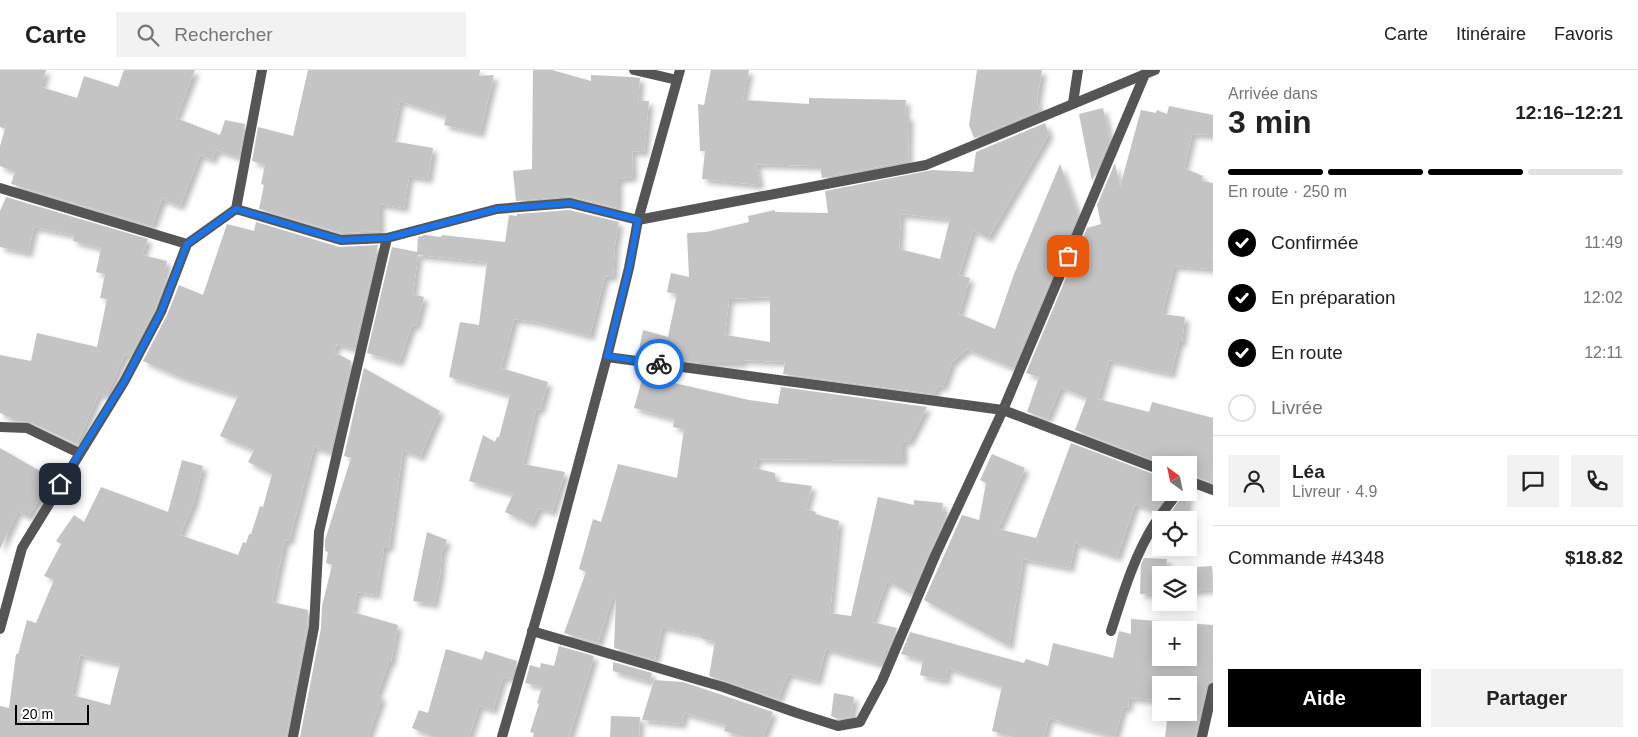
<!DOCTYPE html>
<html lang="fr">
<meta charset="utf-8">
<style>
body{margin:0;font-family:Helvetica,sans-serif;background:#f2f2f2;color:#222;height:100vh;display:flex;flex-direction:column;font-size:19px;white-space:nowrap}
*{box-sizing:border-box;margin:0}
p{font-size:16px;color:#767676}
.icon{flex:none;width:28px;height:28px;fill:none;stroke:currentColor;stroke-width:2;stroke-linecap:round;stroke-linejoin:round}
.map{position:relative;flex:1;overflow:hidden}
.panel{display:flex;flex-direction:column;background:#fff;width:425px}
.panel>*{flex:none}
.needle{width:32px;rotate:327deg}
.fabs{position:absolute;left:1152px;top:386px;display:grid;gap:10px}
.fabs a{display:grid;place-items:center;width:45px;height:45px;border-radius:0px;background:#fff;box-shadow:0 2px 12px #0003;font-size:25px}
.scale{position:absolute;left:15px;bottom:12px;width:74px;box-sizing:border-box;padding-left:5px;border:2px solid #000;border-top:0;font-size:14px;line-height:18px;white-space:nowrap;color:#000;-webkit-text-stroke:4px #fff;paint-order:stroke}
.pin{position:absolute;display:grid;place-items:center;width:42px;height:42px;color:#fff;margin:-21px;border-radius:10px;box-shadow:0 2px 8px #0006}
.courier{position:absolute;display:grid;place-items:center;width:50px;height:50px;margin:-25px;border:4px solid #1a73e8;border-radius:50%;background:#fff;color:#222;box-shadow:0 1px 6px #0007}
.headline em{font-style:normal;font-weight:700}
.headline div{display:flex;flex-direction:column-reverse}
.headline{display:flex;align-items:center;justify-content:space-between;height:85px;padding:0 15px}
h1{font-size:32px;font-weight:700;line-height:38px}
.bar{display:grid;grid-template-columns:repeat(4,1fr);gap:8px 5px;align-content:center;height:60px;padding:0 15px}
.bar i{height:6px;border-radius:4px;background:#e0e0e0}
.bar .current{background:#000}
.bar p{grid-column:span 4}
.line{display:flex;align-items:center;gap:12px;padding:0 15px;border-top:1px solid #e0e0e0}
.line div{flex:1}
.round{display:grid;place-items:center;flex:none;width:52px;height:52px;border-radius:0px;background:#f2f2f2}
ol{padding:0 15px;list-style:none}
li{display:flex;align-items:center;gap:15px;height:55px}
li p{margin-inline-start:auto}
li .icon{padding:5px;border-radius:50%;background:#000;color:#fff;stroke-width:4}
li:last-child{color:#767676}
li i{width:28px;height:28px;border:2px solid #e0e0e0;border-radius:50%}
.cta{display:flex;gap:10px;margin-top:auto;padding:10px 15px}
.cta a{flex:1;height:58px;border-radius:0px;background:#000;color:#fff;font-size:20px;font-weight:700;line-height:58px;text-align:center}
.cta a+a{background:#f2f2f2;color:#222}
header{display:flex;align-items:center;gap:30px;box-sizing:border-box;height:70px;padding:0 25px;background:#fff;border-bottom:1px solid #e0e0e0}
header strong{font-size:24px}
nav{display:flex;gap:28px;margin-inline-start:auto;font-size:18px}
.search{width:350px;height:45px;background:#f2f2f2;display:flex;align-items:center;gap:12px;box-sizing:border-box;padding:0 18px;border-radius:0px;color:#767676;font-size:19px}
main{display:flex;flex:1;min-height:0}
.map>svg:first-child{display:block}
</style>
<header>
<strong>Carte</strong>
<div class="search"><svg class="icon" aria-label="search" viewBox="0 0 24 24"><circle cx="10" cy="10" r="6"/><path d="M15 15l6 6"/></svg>Rechercher</div>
<nav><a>Carte</a><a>Itinéraire</a><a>Favoris</a></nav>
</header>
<main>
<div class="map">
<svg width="1213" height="667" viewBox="0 0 1213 667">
<defs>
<filter id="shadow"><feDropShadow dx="4.5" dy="4.5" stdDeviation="2.5" flood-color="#0004"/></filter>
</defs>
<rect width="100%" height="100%" fill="#fff"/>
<g fill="#c4c4c4" fill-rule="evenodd" filter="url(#shadow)">
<path d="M 0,0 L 46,0 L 41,17 L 77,28 L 84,6 L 118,17 L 124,0 L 195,0 L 176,48 L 220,65 L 225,50 L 245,54 L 239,87 L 216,80 L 212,90 L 200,85 L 180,136 L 162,129 L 152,156 L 11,114 L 15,102 L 0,96 L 0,76 L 5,59 L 0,57 Z"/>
<path d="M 308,0 L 480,0 L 479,6 L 494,5 L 480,63 L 444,55 L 446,46 L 400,31 L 392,71 L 433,78 L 428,109 L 409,106 L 404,138 L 380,134 L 380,161 L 342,163 L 259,139 L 264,115 L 261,114 L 265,95 L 252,91 L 258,57 L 293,66 Z"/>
<path d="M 533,0 L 552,0 L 591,11 L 591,5 L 632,7 L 640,8 L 638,31 L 649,31 L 644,82 L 632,81 L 633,107 L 618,109 L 618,138 L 570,126 L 516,131 L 513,101 L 532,99 Z"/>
<path d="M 711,0 L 749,0 L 743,30 L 809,34 L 809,28 L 906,30 L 905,46 L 909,46 L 908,91 L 822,108 L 820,96 L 756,94 L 760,115 L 702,109 L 705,81 L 700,81 L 698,34 L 704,35 Z"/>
<path d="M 977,0 L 1042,0 L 1037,31 L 1040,40 L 974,68 L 969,55 Z"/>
<path d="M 1169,36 L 1213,45 L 1213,65 L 1192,64 L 1184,98 L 1203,106 L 1201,111 L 1213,113 L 1213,183 L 1211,199 L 1174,196 L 1162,244 L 1185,247 L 1182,272 L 1179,272 L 1171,304 L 1109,290 L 1098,329 L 1149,342 L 1152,332 L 1213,348 L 1213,403 L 1210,412 L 1189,404 L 1189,395 L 1166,395 L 1075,360 L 1087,328 L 1061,317 L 1047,349 L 1027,342 L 1039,307 L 1026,303 L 1087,158 L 1101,154 L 1097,135 L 1115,93 L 1120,117 L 1141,40 L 1156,43 L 1157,40 L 1167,44 Z"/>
<path d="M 1103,38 L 1110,69 L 1092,111 L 1079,44 Z"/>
<path d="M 1045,53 L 1049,64 L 988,168 L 973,160 L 959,205 L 970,208 L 959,244 L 995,259 L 1014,204 L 1060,94 L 1078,144 L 1013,298 L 967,279 L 952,292 L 943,317 L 938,316 L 934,324 L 783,304 L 785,292 L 742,290 L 742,293 L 701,293 L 638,284 L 643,260 L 668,267 L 677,224 L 667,222 L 671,203 L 689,207 L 687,163 L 706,162 L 749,152 L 748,146 L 775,140 L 775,142 L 828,143 L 825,121 L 932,100 L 973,102 L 976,82 ZM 901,144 L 950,149 L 940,189 L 899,179 ZM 770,227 L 770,272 L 725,265 L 729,229 Z"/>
<path d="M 6,127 L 148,169 L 142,185 L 167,191 L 163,209 L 166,210 L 155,239 L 130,286 L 125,284 L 106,326 L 99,323 L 77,374 L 30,352 L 16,351 L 0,343 L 0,285 L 31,291 L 37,263 L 97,277 L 107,229 L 100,228 L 105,204 L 96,202 L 101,178 L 73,171 L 74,165 L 34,157 L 28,183 L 0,177 L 0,141 Z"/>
<path d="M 569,140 L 619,152 L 615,175 L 613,207 L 605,206 L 590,266 L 537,252 L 514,249 L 501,298 L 548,312 L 540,340 L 536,339 L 523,394 L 565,402 L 552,442 L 539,438 L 531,454 L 505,442 L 513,424 L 469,411 L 483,365 L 495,372 L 497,367 L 499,367 L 510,325 L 449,307 L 460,252 L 479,255 L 487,192 L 418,185 L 413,224 L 424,227 L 416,256 L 412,255 L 399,292 L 367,283 L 392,177 L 417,182 L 418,167 L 425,165 L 441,167 L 442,165 L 505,172 L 509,145 L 517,146 L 517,144 Z"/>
<path d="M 256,152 L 339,177 L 378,175 L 354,279 L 337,274 L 334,282 L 351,291 L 330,382 L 314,377 L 289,471 L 285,470 L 272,532 L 308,540 L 307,556 L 286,667 L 0,667 L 0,636 L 9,638 L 16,584 L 18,584 L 27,550 L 36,553 L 54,510 L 44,506 L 61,474 L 56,471 L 74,445 L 84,452 L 101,417 L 168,442 L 182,390 L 203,396 L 194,432 L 180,465 L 238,485 L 243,472 L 246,473 L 249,464 L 251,464 L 260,436 L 263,437 L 272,404 L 248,392 L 254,380 L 220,366 L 238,326 L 180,307 L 143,291 L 167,245 L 179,215 L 203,225 L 227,154 L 254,161 ZM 80,585 L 120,594 L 110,635 L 72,625 Z"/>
<path d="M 364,298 L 440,341 L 420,387 L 403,380 L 389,477 L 384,478 L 376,525 L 357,522 L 353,542 L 398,555 L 391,592 L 389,592 L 377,625 L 382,627 L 368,667 L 300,667 L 321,558 L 322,536 L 332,495 L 326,493 L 328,482 L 325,481 L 325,470 L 351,388 L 344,386 Z"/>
<path d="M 643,306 L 749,330 L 778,334 L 781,317 L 927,337 L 909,372 L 903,371 L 903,391 L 757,389 L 755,398 L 775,403 L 775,411 L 812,416 L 806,439 L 816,442 L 815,444 L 839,451 L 830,543 L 851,546 L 878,427 L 914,435 L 914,430 L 943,433 L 942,441 L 948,442 L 911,524 L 887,511 L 872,552 L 897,558 L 888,580 L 885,579 L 881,594 L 826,579 L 817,611 L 788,604 L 778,629 L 709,606 L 715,571 L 702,569 L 702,565 L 662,557 L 655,590 L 614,578 L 616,529 L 612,528 L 598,573 L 564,563 L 586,502 L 579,499 L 593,449 L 601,452 L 618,394 L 677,408 L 684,359 L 673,357 L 674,349 L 634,338 Z"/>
<path d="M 1071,373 L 1161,407 L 1161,422 L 1169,422 L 1155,441 L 1135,434 L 1117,487 L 1075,473 L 1070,498 L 1023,489 L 1009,576 L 924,530 L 962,445 L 979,450 L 986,413 L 980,410 L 992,384 L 1025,398 L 998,459 L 1036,468 Z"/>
<path d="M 0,378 L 52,408 L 28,447 L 18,441 L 0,479 Z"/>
<path d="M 1185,422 L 1188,422 L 1185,450 L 1169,445 Z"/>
<path d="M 427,462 L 447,470 L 442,482 L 440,505 L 434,534 L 413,531 Z"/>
<path d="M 1144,488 L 1167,489 L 1166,499 L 1212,496 L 1213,519 L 1189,521 L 1189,505 L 1161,505 L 1161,523 L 1140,524 L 1141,494 Z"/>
<path d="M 1131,549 L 1213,555 L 1213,611 L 1208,613 L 1206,616 L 1195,667 L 1165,667 L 1168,642 L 1189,642 L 1189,615 L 1161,615 L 1161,630 L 1129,628 L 1128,638 L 1123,637 L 1115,667 L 1049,648 L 1044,667 L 1013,667 L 992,661 L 1002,616 L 948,598 L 946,610 L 942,609 L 941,610 L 920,605 L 923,590 L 901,584 L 910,562 L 1024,593 L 1026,589 L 1048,596 L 1053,573 L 1113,588 L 1119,561 L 1131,564 ZM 1161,560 L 1189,560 L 1189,588 L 1161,588 Z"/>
<path d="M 559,576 L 594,586 L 569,667 L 533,667 L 534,663 L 530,662 L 539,634 L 537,633 L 542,617 L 525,613 L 530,595 L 540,598 L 541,593 L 554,596 Z"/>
<path d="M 446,579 L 482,590 L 485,581 L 517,591 L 511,609 L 503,607 L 493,640 L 479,636 L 469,667 L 434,667 L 412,658 L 419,640 L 428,643 Z"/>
<path d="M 613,592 L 652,603 L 650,612 L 613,601 Z"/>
<path d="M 654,610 L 683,612 L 773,642 L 763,667 L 745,667 L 724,661 L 726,655 L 684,643 L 682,654 L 642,650 Z"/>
<path d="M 834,623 L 854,627 L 851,647 L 838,649 L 831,646 Z"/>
<path d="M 611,646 L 640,647 L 639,667 L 610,667 Z"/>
</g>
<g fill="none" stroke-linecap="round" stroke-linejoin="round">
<g stroke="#555" stroke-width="10">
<path d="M 634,0 L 677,10"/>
<path d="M 1073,33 L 1078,0"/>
<path d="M 0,118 L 187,174"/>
<path d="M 236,139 L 341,170 L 387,168 L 497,139 L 570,133 L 638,150 L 926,95 L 1155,0"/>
<path d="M 607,287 L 1003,340 L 1161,400"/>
<path d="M 0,357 L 27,358 L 79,383"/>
<path d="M 1189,411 L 1213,420"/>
<path d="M 0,559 L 22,478 L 124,312 L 161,242 L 187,174 L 236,139 L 262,0"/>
<path d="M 532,561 L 723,617 L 797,643 L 838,656 L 860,652 L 882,611 L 935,486 L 1003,340 L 1145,4"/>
<path d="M 1111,561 C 1123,524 1134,486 1155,453 C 1162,443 1170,433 1178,422"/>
<path d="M 293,667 L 314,557 L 319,462 L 387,168"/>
<path d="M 502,667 L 549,504 L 607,287 L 629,198 L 638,150 L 680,0"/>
<path d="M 1202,667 L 1213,618"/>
</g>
</g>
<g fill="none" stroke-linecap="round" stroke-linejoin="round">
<path stroke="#595959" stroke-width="5" stroke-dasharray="0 9" d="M 659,294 L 1003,340 L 1068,186"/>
<path stroke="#1a73e8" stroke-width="6" d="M 60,414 L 124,312 L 161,242 L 187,174 L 236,139 L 341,170 L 387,168 L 497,139 L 570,133 L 638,150 L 629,198 L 607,286 L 659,294"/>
</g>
</svg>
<div class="fabs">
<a><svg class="needle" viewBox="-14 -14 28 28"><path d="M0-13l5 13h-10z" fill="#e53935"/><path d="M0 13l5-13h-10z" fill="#767676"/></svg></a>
<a><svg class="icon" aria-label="locate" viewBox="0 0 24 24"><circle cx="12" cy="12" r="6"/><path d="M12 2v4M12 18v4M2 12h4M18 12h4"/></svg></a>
<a><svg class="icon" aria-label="layers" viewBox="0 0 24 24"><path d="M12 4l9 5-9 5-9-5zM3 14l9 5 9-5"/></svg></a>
<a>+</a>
<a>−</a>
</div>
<div class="scale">20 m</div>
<div class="pin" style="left:1068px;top:186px;background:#ea580c"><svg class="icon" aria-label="bag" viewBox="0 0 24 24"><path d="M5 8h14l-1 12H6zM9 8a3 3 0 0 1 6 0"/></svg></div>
<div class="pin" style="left:60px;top:414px;background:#1f2937"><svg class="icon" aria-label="home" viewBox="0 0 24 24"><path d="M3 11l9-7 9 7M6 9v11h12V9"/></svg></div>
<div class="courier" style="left:659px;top:294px"><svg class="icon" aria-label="bike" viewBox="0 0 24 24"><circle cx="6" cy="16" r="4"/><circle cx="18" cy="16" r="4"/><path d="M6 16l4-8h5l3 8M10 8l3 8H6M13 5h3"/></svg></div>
</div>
<section class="panel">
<div class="headline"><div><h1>3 min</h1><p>Arrivée dans</p></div><em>12:16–12:21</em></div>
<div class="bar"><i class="current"></i><i class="current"></i><i class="current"></i><i></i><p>En route · 250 m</p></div>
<ol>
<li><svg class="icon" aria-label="check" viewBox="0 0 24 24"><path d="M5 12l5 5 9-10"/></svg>Confirmée<p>11:49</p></li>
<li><svg class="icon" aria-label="check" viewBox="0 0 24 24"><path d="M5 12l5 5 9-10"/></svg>En préparation<p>12:02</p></li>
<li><svg class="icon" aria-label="check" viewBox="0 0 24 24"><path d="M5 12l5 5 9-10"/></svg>En route<p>12:11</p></li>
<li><i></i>Livrée</li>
</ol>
<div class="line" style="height:90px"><a class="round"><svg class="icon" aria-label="person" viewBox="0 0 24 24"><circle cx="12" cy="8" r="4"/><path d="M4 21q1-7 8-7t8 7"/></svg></a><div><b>Léa</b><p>Livreur · 4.9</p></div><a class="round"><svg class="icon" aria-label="chat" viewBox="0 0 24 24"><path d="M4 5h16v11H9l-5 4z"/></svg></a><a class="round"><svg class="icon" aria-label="phone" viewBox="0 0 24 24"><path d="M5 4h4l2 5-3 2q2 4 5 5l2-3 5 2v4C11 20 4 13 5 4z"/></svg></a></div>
<div class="line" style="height:65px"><div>Commande #4348</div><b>$18.82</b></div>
<div class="cta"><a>Aide</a><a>Partager</a></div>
</section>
</main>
